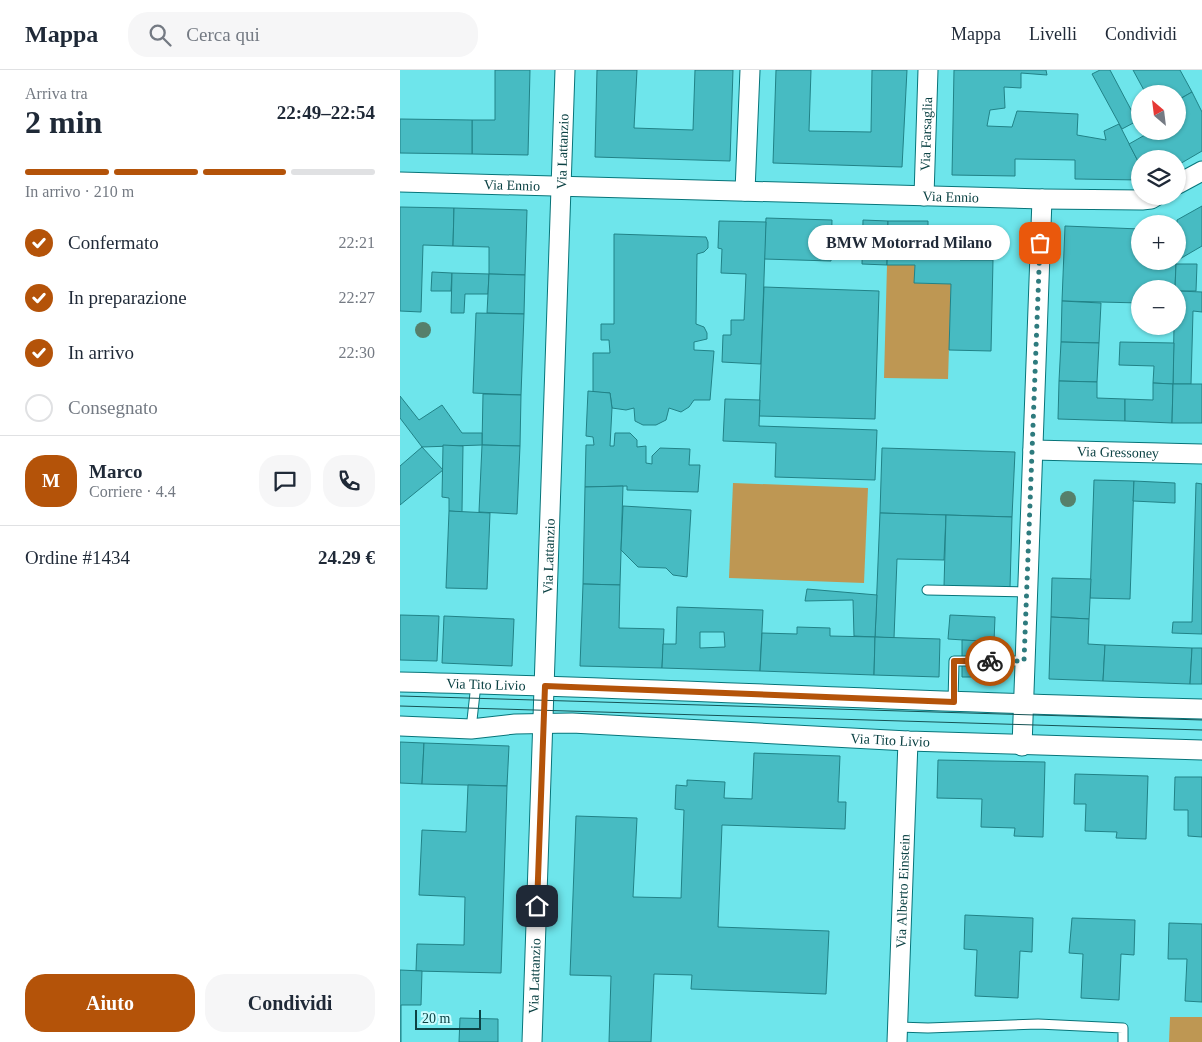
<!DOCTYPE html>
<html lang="it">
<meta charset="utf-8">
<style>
body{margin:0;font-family:Georgia,serif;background:#f6f6f7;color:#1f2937;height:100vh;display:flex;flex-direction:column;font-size:19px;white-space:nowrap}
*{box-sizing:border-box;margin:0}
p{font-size:16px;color:#747a83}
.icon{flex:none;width:28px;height:28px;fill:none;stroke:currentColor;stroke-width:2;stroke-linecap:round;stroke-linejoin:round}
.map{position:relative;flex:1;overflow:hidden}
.details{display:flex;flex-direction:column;background:#fff;width:400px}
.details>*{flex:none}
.needle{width:32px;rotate:332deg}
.fabs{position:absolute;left:731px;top:15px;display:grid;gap:10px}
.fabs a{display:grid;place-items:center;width:55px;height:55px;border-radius:50%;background:#fff;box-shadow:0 1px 4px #0004;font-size:25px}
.scale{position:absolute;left:15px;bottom:12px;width:66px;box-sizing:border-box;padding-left:5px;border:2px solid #0c4244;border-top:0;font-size:14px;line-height:18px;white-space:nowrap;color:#0c4244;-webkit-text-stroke:4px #c7fcfe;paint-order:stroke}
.pin{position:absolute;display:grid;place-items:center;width:42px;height:42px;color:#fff;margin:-21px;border-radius:10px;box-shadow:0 2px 8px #0006}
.courier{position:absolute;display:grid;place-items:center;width:50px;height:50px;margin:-25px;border:4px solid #b45309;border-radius:50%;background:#fff;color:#222;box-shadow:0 1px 6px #0007}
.bubble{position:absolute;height:35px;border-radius:18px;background:#fff;box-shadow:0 1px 4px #0004;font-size:16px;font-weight:700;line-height:35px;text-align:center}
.head em{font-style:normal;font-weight:700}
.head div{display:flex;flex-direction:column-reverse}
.head{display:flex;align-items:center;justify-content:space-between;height:85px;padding:0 25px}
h1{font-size:32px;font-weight:700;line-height:38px}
.bar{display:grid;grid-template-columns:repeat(4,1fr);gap:8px 5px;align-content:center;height:60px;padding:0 25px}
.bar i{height:6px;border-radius:4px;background:#e0e1e3}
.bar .on{background:#b45309}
.bar p{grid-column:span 4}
.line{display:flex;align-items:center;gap:12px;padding:0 25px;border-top:1px solid #e0e1e3}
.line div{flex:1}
.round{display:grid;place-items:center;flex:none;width:52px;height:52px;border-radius:20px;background:#f6f6f7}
ol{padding:0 25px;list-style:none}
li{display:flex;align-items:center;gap:15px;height:55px}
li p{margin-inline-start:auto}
li .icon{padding:5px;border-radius:50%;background:#b45309;color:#fff;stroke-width:4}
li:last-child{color:#747a83}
li i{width:28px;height:28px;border:2px solid #e0e1e3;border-radius:50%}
.primary-button{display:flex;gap:10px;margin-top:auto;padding:10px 25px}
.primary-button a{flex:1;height:58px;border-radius:20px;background:#b45309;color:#fff;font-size:20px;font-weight:700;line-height:58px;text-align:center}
.primary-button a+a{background:#f6f6f7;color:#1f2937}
header{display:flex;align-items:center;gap:30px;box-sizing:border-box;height:70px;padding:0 25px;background:#fff;border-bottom:1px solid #e0e1e3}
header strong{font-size:24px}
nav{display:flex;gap:28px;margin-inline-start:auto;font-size:18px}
.search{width:350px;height:45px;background:#f6f6f7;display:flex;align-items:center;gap:12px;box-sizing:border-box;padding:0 18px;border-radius:20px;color:#747a83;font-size:19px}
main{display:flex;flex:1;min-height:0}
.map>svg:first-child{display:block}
</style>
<header>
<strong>Mappa</strong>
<div class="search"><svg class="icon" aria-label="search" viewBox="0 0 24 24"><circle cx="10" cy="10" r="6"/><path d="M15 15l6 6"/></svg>Cerca qui</div>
<nav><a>Mappa</a><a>Livelli</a><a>Condividi</a></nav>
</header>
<main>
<section class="details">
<div class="head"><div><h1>2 min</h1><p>Arriva tra</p></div><em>22:49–22:54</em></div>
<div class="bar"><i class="on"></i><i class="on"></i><i class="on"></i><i></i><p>In arrivo · 210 m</p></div>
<ol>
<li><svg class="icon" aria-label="check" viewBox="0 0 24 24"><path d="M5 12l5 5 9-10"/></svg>Confermato<p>22:21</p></li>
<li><svg class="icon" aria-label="check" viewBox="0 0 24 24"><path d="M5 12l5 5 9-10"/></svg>In preparazione<p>22:27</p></li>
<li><svg class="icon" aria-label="check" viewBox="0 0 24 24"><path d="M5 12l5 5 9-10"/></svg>In arrivo<p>22:30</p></li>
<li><i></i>Consegnato</li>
</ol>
<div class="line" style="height:90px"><b class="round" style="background:#b45309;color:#fff">M</b><div><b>Marco</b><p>Corriere · 4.4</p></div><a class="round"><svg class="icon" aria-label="chat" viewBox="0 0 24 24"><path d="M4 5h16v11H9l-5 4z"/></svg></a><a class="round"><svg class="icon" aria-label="phone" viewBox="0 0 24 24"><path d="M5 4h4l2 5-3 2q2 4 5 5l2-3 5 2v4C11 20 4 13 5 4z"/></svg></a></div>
<div class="line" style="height:65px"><div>Ordine #1434</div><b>24.29 €</b></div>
<div class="primary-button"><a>Aiuto</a><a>Condividi</a></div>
</section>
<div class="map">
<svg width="802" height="972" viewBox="0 0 802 972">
<rect width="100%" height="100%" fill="#6ee5eb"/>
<g fill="#be9753">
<path d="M 487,195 L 515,195 L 515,213 L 551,214 L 548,309 L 484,308 Z"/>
<path d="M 333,413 L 468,418 L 464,513 L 329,508 Z"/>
<path d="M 770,947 L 802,947 L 802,972 L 769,972 Z"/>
</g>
<g fill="#47bbc2" stroke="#218287" fill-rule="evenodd">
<path d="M 95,0 L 130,0 L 128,85 L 72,84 L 72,50 L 95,50 Z"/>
<path d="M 197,0 L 237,0 L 234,58 L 293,60 L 295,0 L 333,0 L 330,91 L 195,87 Z"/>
<path d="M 376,0 L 411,0 L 409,61 L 471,62 L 472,0 L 507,0 L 502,97 L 373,93 Z"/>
<path d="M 554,0 L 646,0 L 647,5 L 621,3 L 621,18 L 604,17 L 605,38 L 590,40 L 587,56 L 612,57 L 617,41 L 678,44 L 677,65 L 706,70 L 704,61 L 719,54 L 740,95 L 740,110 L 675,109 L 675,90 L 615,89 L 615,106 L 552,105 Z"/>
<path d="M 700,0 L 710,0 L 737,51 L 722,59 L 692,4 Z"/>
<path d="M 733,0 L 780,0 L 792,22 L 778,30 L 778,24 L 746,24 Z"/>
<path d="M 792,22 L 802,42 L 802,81 L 778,95 L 778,89 L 740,89 L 740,95 L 729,74 L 752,61 L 778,61 L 778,30 Z"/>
<path d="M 0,49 L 72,50 L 72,84 L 0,83 Z"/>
<path d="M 802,136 L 802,176 L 778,190 L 777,150 Z"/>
<path d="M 0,137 L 54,138 L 53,176 L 23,175 L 21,242 L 0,241 Z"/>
<path d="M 54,138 L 127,140 L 125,205 L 89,204 L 89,177 L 53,176 Z"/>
<path d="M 366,148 L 432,150 L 431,191 L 364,189 Z"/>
<path d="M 463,150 L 488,151 L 487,195 L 462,194 Z"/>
<path d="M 319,151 L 366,152 L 361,294 L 322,292 L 323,265 L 331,265 L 331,250 L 344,250 L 346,204 L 321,203 L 322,179 L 318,178 Z"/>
<path d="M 488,151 L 528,151 L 528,168 L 560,168 L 560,190 L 593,190 L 591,281 L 549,280 L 551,214 L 514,213 L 515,195 L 487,195 Z"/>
<path d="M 665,156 L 740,159 L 740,191 L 776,191 L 775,219 L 740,219 L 740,233 L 662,231 Z"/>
<path d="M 214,164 L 306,167 L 308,172 L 308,178 L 304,182 L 297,184 L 296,254 L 304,257 L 307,263 L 307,269 L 294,272 L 294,280 L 314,281 L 310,330 L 294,330 L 289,337 L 281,342 L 269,338 L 266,350 L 256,355 L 243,355 L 235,351 L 234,338 L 226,340 L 212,338 L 210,323 L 193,322 L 193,283 L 210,283 L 209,270 L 201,270 L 201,254 L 214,254 Z"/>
<path d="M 776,194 L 797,194 L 796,221 L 778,221 L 778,219 L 775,219 Z"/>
<path d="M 32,202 L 52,203 L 51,221 L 31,221 Z"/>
<path d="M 52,203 L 89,204 L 88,224 L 65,224 L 64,243 L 51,243 Z"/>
<path d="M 89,204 L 125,205 L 124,244 L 87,243 Z"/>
<path d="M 364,217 L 479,221 L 475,349 L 359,346 Z"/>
<path d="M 778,221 L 802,222 L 802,242 L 793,241 L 791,314 L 773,314 L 774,256 L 778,256 Z"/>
<path d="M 662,231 L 701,233 L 699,273 L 661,272 Z"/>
<path d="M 76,243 L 124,244 L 121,325 L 73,323 Z"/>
<path d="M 661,272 L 699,273 L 697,312 L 659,311 Z"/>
<path d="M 720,272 L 774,273 L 773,314 L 753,313 L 754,296 L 719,295 Z"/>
<path d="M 659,311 L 697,312 L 697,328 L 725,329 L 725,351 L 658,349 Z"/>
<path d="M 753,313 L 773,314 L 772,353 L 725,351 L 725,329 L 753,330 Z"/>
<path d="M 773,314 L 802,314 L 802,353 L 772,353 Z"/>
<path d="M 188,321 L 210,323 L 212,338 L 210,376 L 214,376 L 215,363 L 230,363 L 237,370 L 237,377 L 246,376 L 246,393 L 252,394 L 252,386 L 260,378 L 290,379 L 289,395 L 300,395 L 298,422 L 227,420 L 227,416 L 185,417 L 186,375 L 194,375 L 193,367 L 186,366 Z"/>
<path d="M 83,324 L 121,325 L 120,376 L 82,375 Z"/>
<path d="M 0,326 L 19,350 L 42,335 L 62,363 L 82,363 L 82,375 L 22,377 L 0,348 Z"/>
<path d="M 325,329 L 360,330 L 359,356 L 477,360 L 475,410 L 375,407 L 376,373 L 323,371 Z"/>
<path d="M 43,375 L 63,376 L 62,442 L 49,441 L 49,428 L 42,427 Z"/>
<path d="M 82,375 L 120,376 L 117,444 L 79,442 Z"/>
<path d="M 22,377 L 43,400 L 0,435 L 0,396 Z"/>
<path d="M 482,378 L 615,382 L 612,447 L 480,443 Z"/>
<path d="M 694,410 L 734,411 L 730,529 L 690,528 Z"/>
<path d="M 734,411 L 775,413 L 775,433 L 733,431 Z"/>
<path d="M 796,413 L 802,414 L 802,564 L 772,563 L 773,552 L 792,552 Z"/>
<path d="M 223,416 L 220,515 L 183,514 L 185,417 Z"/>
<path d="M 223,436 L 291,440 L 287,507 L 273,505 L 266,498 L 238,497 L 221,480 Z"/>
<path d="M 49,441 L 90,443 L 87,519 L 46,518 Z"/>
<path d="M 480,443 L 546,445 L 544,490 L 497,489 L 494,568 L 475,567 Z"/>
<path d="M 546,445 L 612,447 L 610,518 L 544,516 Z"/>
<path d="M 652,508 L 691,509 L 689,549 L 651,547 Z"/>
<path d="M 183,514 L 220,515 L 219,558 L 264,559 L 262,598 L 180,596 Z"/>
<path d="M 407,519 L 477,525 L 475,567 L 454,566 L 453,530 L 405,531 Z"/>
<path d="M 277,537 L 363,540 L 360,601 L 262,598 L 263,574 L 276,574 ZM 300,562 L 324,562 L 325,577 L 300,578 Z"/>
<path d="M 0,545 L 39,546 L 37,591 L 0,590 Z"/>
<path d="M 550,545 L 595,547 L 594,572 L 548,569 Z"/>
<path d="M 44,546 L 114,549 L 112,596 L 42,593 Z"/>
<path d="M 651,547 L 689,549 L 688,574 L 705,575 L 703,611 L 649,609 Z"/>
<path d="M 397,557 L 430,558 L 430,566 L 475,567 L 474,605 L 360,601 L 362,563 L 397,564 Z"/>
<path d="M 475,567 L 540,569 L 539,607 L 474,605 Z"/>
<path d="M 562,570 L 583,571 L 582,607 L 562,607 Z"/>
<path d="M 705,575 L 792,578 L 790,614 L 703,611 Z"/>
<path d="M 792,578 L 802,578 L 802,614 L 790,614 Z"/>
<path d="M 0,672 L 24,673 L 22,714 L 0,713 Z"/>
<path d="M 24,673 L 109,676 L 107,716 L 22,714 Z"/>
<path d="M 354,683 L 440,686 L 438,732 L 446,732 L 445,759 L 322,755 L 318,857 L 429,861 L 426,924 L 291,919 L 292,905 L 254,904 L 251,972 L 209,972 L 211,906 L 170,905 L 176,746 L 237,748 L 233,827 L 281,828 L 284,740 L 275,739 L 276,715 L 287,716 L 287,710 L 325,712 L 324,728 L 352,729 Z"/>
<path d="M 538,690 L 645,692 L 643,767 L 614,766 L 615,758 L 581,757 L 582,729 L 537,728 Z"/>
<path d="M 675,704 L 748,706 L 746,769 L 716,768 L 717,762 L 685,761 L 686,734 L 674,734 Z"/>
<path d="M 775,707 L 802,707 L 802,767 L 788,766 L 788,740 L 774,740 Z"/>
<path d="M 68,715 L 107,716 L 101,903 L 16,901 L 17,874 L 64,875 L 65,827 L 19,825 L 22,760 L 66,762 Z"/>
<path d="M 565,845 L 633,848 L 632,882 L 620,881 L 618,928 L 575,926 L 577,880 L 564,879 Z"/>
<path d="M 672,848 L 735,850 L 734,885 L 721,884 L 719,930 L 681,928 L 683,884 L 669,883 Z"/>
<path d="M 769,853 L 802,854 L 802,932 L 785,931 L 787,889 L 768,889 Z"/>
<path d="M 0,900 L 22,901 L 21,935 L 1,935 L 1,972 L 0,972 Z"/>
<path d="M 60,948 L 98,949 L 98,972 L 59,972 Z"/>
</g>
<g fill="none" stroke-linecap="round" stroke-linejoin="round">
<defs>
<g id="lane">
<path d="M 527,520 L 627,522"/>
<path d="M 553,632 L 554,591 L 624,591"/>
<path d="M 71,659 L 76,614"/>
<path d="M 498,957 L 528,958 L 638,954 L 723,958 L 723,972"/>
</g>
<g id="street">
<path id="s1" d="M 0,112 L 642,129 L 742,130 L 751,129 L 756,126"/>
<path d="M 778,114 L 802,101"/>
<path d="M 345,121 L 350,0"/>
<path id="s2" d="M 524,126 L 528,0"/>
<path id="s3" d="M 633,380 L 802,384"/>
<path id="s4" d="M 0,612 C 267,618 535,633 802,639"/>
<path id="s5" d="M 0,656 L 71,659 L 115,654 L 172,653 L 508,671 L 802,680"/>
<path d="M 622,676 L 642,129"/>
<path id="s6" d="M 132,972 L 165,0"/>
<path id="s7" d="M 497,972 L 508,671"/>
</g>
</defs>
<use href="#lane" stroke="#07757a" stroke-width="11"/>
<use href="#street" stroke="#07757a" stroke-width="21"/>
<use href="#lane" stroke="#fff" stroke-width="9"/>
<use href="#street" stroke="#fff" stroke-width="19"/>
<g stroke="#165355" stroke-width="1">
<path d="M 0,626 L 802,650"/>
<path d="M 0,636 L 802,660"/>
</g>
</g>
<g fill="#56806b">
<circle cx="23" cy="260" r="8"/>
<circle cx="668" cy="429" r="8"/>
</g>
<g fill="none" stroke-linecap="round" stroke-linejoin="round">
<path stroke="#2e7b7e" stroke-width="5" stroke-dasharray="0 9" d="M 590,591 L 624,591 L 640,173"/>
<path stroke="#b45309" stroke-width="6" d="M 137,836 L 145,616 L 554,632 L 554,591 L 590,591"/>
</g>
<g text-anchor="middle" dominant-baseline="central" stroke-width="4" stroke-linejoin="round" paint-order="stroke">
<g font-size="14" fill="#0c4244" stroke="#c7fcfe">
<text stroke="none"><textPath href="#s2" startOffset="62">Via Farsaglia</textPath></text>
<text stroke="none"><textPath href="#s6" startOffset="891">Via Lattanzio</textPath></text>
<text stroke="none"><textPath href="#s1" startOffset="112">Via Ennio</textPath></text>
<text stroke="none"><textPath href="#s1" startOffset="551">Via Ennio</textPath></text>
<text stroke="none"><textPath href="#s3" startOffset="85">Via Gressoney</textPath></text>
<text stroke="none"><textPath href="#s6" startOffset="486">Via Lattanzio</textPath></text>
<text stroke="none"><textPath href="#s4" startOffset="86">Via Tito Livio</textPath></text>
<text stroke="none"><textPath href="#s5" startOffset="491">Via Tito Livio</textPath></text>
<text stroke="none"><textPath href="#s7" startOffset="151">Via Alberto Einstein</textPath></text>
<text stroke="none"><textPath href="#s6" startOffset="66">Via Lattanzio</textPath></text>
</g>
</g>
</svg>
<div class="fabs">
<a><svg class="needle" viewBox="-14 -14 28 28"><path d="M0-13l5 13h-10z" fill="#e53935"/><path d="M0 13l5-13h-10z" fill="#747a83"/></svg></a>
<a><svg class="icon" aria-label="layers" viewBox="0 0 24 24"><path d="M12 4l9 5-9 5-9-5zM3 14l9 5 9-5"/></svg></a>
<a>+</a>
<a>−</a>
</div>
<div class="scale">20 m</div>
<div class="pin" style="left:640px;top:173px;background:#ea580c"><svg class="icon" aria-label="bag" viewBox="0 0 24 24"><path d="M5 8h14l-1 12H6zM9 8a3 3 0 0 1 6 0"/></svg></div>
<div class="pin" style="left:137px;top:836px;background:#1f2937"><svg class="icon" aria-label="home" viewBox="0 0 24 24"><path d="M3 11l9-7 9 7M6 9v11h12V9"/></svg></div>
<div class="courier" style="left:590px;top:591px"><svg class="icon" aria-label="bike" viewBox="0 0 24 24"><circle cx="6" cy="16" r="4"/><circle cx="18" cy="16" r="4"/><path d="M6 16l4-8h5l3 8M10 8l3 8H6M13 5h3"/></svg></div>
<div class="bubble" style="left:408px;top:155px;width:202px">BMW Motorrad Milano</div>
</div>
</main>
